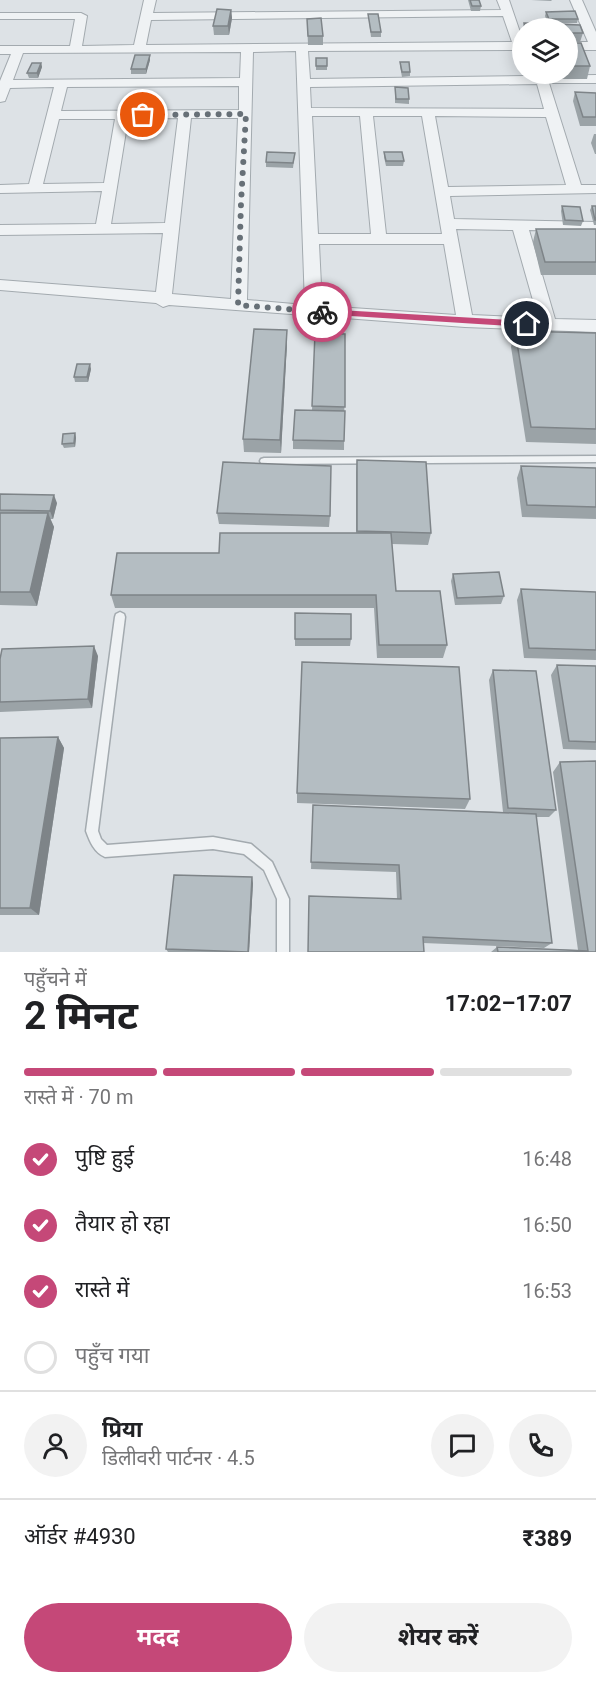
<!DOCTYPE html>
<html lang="hi">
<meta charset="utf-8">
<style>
body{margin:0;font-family:Roboto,"Noto Sans Devanagari",sans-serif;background:#f2f2f2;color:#202124;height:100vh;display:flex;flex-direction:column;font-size:22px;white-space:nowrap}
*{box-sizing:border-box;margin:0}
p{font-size:20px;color:#757577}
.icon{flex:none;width:33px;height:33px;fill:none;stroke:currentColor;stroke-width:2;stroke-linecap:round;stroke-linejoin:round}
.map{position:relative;height:952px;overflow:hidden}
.sheet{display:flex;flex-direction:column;background:#fff;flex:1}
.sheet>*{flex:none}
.tools{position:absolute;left:512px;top:18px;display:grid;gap:12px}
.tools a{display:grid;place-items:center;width:66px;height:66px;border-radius:50%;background:#fff;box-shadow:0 3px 15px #0003;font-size:30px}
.pin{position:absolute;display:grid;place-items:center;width:51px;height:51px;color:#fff;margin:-26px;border:3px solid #fff;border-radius:50%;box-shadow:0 2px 6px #0007}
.courier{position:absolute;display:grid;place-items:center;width:60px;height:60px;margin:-30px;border:4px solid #c54878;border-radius:50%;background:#fff;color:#222;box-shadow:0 2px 8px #0007}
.overview em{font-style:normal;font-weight:700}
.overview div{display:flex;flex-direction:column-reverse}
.overview{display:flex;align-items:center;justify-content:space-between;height:102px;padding:0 24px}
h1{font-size:39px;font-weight:700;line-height:45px}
.bar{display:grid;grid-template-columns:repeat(4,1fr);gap:9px 6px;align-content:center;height:72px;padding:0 24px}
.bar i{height:8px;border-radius:4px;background:#e0e0e0}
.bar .on{background:#c54878}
.bar p{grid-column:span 4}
.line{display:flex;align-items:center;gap:15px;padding:0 24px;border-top:2px solid #e0e0e0}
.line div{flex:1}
.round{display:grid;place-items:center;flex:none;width:63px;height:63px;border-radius:32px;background:#f2f2f2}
ol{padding:0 24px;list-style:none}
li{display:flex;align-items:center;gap:18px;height:66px}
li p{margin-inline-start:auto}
li .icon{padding:6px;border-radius:50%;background:#c54878;color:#fff;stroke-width:4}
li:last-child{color:#757577}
li i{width:33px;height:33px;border:3px solid #e0e0e0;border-radius:50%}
.cta{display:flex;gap:12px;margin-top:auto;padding:12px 24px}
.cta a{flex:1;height:69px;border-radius:36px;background:#c54878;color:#fff;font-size:24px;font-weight:700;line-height:69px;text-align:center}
.cta a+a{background:#f2f2f2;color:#202124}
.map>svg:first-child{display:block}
</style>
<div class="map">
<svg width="596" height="952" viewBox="0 0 596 952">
<rect width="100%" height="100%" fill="#dde2e6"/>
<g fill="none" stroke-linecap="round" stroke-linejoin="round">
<defs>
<g id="service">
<path d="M 596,456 L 596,462 L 264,464 L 261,463 L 260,461 L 261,459 L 264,458 Z"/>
<path d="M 120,612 L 124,614 L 125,617 L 98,831 L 101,839 L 107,845 L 213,837 L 251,844 L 272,862 L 289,899 L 289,952 L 277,952 L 277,899 L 264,870 L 244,854 L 213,849 L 105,857 C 94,852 90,842 86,831 L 115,617 L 116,614 Z"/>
</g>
<g id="minor">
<path d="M 144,0 L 156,0 L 153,13 L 501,10 L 497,0 L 509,0 L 522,38 L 522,50 L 308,51 L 310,79 L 596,75 L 596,83 L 549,83 L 581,185 L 596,185 L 596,193 L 450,196 L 454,219 L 596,222 L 596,232 L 529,230 L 555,319 L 596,320 L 596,332 L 465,327 L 169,305 L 163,307 L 156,303 L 0,290 L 0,280 L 156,292 L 163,233 L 0,235 L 0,225 L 96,224 L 102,191 L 0,193 L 0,185 L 29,184 L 54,87 L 10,88 L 5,101 L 0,102 L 0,81 L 11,54 L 0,54 L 0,46 L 70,46 L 75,19 L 0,19 L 0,13 L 81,13 L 87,16 L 82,46 L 134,45 ZM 503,16 L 512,42 L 146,45 L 151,20 ZM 296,51 L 305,305 L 247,300 L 253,52 ZM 241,52 L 240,78 L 13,80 L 23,53 ZM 537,84 L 544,109 L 311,108 L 310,87 ZM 239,86 L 239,110 L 61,111 L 67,87 ZM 312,116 L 360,116 L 371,234 L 318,234 ZM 373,116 L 422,116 L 442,234 L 386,234 ZM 435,116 L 546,117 L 566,185 L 448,187 ZM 178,118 L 165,223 L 111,224 L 128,119 ZM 191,118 L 238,118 L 231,299 L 172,294 ZM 59,119 L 115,119 L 104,183 L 43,184 ZM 456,229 L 513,230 L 538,318 L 472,315 ZM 319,244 L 444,244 L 456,315 L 322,306 Z"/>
<path d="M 570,0 L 582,0 L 596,32 L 596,50 L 567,50 L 567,42 L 588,42 Z"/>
</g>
</defs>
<use href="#service" stroke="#a3aaaf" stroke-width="3"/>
<use href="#minor" stroke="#a3aaaf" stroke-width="2"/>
<use href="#service" fill="#eff2f4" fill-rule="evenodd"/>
<use href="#minor" fill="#eff2f4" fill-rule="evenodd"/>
</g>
<g fill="#9ba3a7">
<path d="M 468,0 L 479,0 L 481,6 L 480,11 L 471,11 Z"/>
<path d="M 531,0 L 552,0 L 551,1 Z"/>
<path d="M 231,10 L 232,18 L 229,35 L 214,35 L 213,26 Z"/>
<path d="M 546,12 L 578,19 L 577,23 L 548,24 L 545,16 Z"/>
<path d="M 368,14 L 381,32 L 381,37 L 371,37 Z"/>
<path d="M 307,19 L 323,36 L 323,45 L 308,45 Z"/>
<path d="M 524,23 L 580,25 L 583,33 L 580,42 L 567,41 L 567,28 L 523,28 Z"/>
<path d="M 567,43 L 590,66 L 587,79 L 534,79 L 532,74 L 567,74 Z"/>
<path d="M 150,55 L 150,60 L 146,74 L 131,74 L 131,69 Z"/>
<rect x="316" y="58" width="11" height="12"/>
<path d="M 400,62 L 410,72 L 410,76 L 402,77 L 400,66 Z"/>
<path d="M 41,63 L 42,67 L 38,78 L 29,78 L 27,73 Z"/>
<path d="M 395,87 L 409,99 L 409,104 L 395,103 Z"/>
<path d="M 575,92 L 596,93 L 596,126 L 580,126 L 573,101 Z"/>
<path d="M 594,134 L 596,134 L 596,154 L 595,154 L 591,143 Z"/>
<path d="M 384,152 L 404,161 L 403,166 L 386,166 L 384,157 Z"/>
<path d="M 295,153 L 293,168 L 266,167 L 266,162 Z"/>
<path d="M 562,206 L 583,221 L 581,226 L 563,225 L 561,211 Z"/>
<path d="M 592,206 L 596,206 L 596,225 L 594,225 L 590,210 Z"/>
<path d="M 536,229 L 596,229 L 596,275 L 541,275 L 533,242 Z"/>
<path d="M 515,331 L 596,333 L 596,444 L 526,442 L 511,347 Z"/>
<path d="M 315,333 L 345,334 L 344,450 L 293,449 L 293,440 L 312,410 Z"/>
<path d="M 287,343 L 281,453 L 244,452 L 243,439 Z"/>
<path d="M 91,369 L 88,382 L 75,382 L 74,377 Z"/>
<path d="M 75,433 L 76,438 L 75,447 L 64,448 L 62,444 Z"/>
<path d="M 357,460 L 431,533 L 428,545 L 392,544 L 396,591 L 447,645 L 443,658 L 377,658 L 374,608 L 115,608 L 111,595 L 219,553 L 356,533 L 356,472 Z"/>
<path d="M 521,466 L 596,468 L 596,519 L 522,517 L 517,478 Z"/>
<path d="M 0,494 L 57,503 L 53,519 L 50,519 L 54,527 L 37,606 L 0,605 Z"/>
<path d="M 217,513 L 330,516 L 329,527 L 219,524 Z"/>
<path d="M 453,574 L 504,596 L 501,604 L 455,605 L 451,581 Z"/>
<path d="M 521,589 L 596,592 L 596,660 L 524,658 L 517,600 Z"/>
<path d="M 295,613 L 351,639 L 350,646 L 295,646 Z"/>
<path d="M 98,656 L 92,708 L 0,712 L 0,659 Z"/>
<path d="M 557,665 L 596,666 L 596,750 L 563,749 L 551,675 Z"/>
<path d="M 493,670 L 556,810 L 549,817 L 536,817 L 552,943 L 544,948 L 423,943 L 397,899 L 396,872 L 311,869 L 313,805 L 503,812 L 489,680 Z"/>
<path d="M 58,737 L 64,748 L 39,915 L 0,915 L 0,738 Z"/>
<path d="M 560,762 L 596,952 L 491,952 L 497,947 L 578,950 L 553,772 Z"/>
<path d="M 297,793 L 470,799 L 465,809 L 297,803 Z"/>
<path d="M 253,883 L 249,952 L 168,952 L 166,949 Z"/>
</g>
<g fill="#7e8488">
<path d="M 231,10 L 232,18 L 229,35 L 228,26 Z"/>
<path d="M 150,55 L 150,60 L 146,74 L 146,69 Z"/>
<path d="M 41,63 L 42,67 L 38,78 L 37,73 Z"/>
<path d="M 287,330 L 287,343 L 281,453 L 280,440 Z"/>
<path d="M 90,364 L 91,369 L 88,382 L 87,377 Z"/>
<path d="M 75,433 L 76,438 L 75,447 L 74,443 Z"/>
<path d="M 54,495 L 57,503 L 53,519 L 50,511 Z"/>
<path d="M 48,513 L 54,527 L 37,606 L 30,592 Z"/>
<path d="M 94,646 L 98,656 L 92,708 L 88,699 Z"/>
<path d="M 58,737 L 64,748 L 39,915 L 30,908 Z"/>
<path d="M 252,877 L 253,883 L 249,952 L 248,952 Z"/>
</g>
<g fill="#b4bdc2" stroke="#7e8488" stroke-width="1.5">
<path d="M 470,0 L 479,0 L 481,6 L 472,6 Z"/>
<path d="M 217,9 L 231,10 L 228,26 L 213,26 Z"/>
<path d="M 575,11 L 578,19 L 549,19 L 546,12 Z"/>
<path d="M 368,14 L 378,14 L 381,32 L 371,32 Z"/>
<path d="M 321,18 L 323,36 L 308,36 L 307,19 Z"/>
<path d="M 524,23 L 580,25 L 583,33 L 567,33 L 567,28 L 525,28 Z"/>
<path d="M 567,43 L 581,43 L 590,66 L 567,66 Z"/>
<path d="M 135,55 L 150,55 L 146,69 L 131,69 Z"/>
<rect x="316" y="58" width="11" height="8"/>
<path d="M 400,62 L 409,62 L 410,72 L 402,72 Z"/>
<path d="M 32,63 L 41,63 L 37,73 L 27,73 Z"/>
<path d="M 395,87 L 408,88 L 409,99 L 396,99 Z"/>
<path d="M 575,92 L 596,93 L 596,117 L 583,117 Z"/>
<path d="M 267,152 L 295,153 L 293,163 L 266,162 Z"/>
<path d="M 384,152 L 402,152 L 404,161 L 386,161 Z"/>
<path d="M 562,206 L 580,207 L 583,221 L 565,220 Z"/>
<path d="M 592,206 L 596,206 L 596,220 L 595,220 Z"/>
<path d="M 536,229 L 596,229 L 596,262 L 545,262 Z"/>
<path d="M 254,329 L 287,330 L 280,440 L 243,439 Z"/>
<path d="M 515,331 L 596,333 L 596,429 L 531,427 Z"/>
<path d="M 315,333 L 345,334 L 345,407 L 312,406 Z"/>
<path d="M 77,364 L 90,364 L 87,377 L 74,377 Z"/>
<path d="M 295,410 L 345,411 L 344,441 L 293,440 Z"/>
<path d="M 75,433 L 74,443 L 62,444 L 63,434 Z"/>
<path d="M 357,460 L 426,462 L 431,533 L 357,531 Z"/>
<path d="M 223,462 L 331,466 L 330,516 L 217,513 Z"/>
<path d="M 521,466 L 596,468 L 596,507 L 527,505 Z"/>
<path d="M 0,494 L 54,495 L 50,511 L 0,510 Z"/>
<path d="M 0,513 L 48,513 L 30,592 L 0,592 Z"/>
<path d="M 220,533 L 391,533 L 396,591 L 440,591 L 447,645 L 379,645 L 376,595 L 111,595 L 117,553 L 219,553 Z"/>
<path d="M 499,572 L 504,596 L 457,598 L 453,574 Z"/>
<path d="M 521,589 L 596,592 L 596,650 L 529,648 Z"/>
<path d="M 295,613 L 351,614 L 351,639 L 295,639 Z"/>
<path d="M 94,646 L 88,699 L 0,702 L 0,659 L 2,649 Z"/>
<path d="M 302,662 L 459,667 L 470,799 L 297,793 Z"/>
<path d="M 557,665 L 596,666 L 596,742 L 569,741 Z"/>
<path d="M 493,670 L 536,671 L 556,810 L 508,808 Z"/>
<path d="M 58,737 L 30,908 L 0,908 L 0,738 Z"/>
<path d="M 596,761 L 596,952 L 498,952 L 497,947 L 588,951 L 560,762 Z"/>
<path d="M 313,805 L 536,814 L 552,943 L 423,937 L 424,952 L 308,952 L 309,896 L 401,899 L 399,865 L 311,862 Z"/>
<path d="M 174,875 L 252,877 L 248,952 L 166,949 Z"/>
</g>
<path fill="#c54878" d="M 322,309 L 527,321 L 531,324 L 527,327 L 319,314 L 319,310 Z"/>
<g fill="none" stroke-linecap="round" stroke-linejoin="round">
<path stroke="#677077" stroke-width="6" stroke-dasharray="0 10.8" d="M 143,115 L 246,114 L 241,203 L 238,305 L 322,312"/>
</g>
</svg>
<div class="tools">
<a><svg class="icon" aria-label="layers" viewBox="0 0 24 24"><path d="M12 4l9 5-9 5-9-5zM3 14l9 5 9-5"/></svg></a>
</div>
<div class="pin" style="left:143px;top:115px;background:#ea580c"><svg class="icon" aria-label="bag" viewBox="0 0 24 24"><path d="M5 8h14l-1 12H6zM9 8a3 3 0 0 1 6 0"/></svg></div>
<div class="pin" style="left:527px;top:324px;background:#1f2937"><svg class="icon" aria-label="home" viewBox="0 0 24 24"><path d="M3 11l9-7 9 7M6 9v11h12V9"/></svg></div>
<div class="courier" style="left:322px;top:312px"><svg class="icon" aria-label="bike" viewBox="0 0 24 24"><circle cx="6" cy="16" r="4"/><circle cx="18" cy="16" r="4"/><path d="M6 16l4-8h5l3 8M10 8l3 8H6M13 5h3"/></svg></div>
</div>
<section class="sheet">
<div class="overview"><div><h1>2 मिनट</h1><p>पहुँचने में</p></div><em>17:02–17:07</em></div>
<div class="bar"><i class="on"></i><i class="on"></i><i class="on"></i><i></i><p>रास्ते में · 70 m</p></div>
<ol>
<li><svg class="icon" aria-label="check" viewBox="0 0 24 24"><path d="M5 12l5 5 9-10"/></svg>पुष्टि हुई<p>16:48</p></li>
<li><svg class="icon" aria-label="check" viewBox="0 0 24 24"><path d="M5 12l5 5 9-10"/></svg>तैयार हो रहा<p>16:50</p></li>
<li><svg class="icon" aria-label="check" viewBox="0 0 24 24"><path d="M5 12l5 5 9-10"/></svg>रास्ते में<p>16:53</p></li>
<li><i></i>पहुँच गया</li>
</ol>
<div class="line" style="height:108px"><a class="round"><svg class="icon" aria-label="person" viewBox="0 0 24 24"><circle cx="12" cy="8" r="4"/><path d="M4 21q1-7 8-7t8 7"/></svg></a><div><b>प्रिया</b><p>डिलीवरी पार्टनर · 4.5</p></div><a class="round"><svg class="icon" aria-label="chat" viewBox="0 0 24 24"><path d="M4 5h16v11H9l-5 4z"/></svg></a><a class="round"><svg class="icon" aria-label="phone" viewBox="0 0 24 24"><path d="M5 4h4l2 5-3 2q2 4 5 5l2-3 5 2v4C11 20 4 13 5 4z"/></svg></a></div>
<div class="line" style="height:78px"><div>ऑर्डर #4930</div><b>₹389</b></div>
<div class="cta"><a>मदद</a><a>शेयर करें</a></div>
</section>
